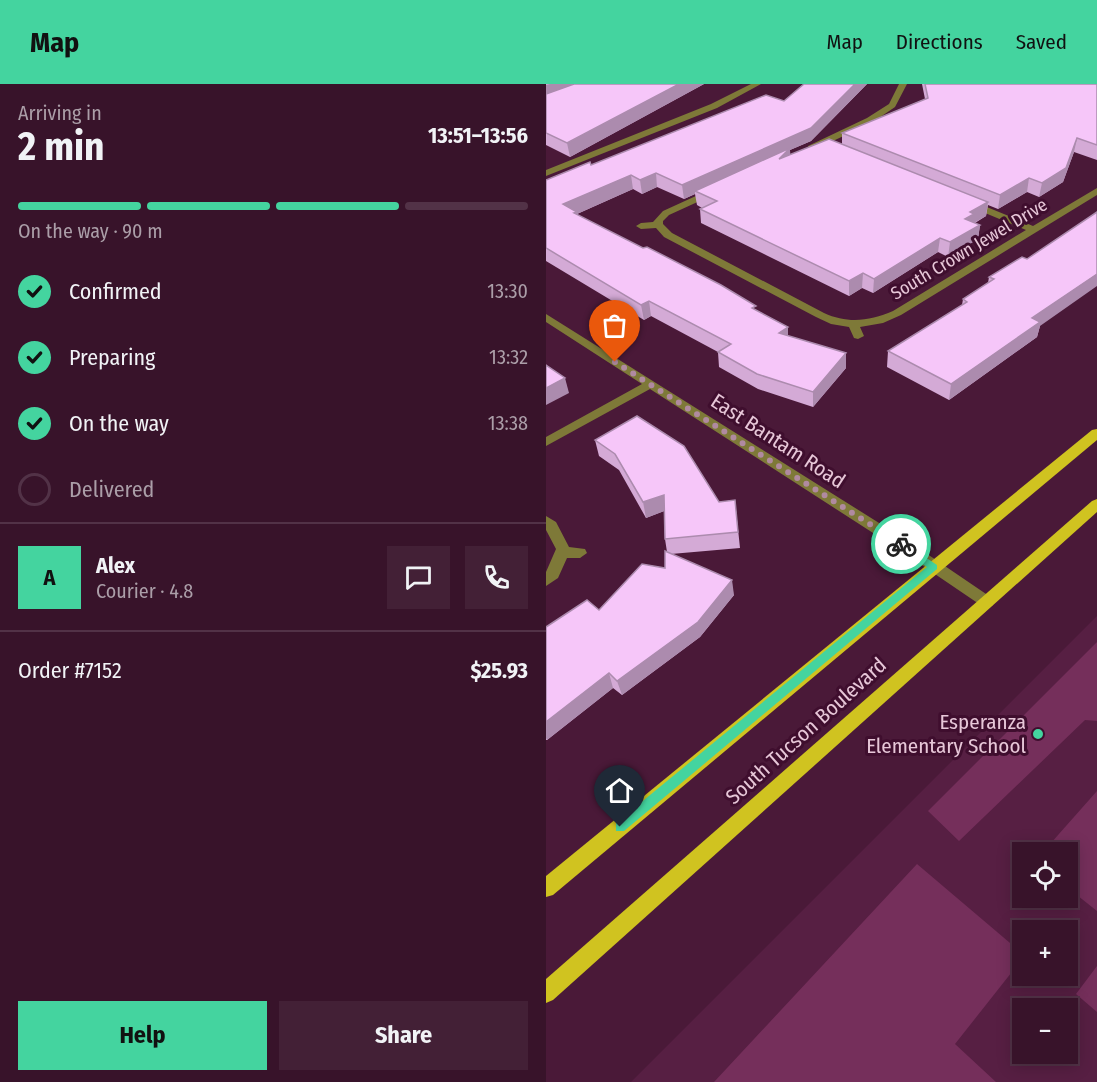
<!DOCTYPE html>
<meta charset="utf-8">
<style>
body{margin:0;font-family:"Fira Sans Condensed",sans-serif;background:#432036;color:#f1f3f6;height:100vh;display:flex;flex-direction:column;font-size:22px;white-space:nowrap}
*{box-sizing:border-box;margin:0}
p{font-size:20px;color:#ab9ea8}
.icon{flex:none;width:33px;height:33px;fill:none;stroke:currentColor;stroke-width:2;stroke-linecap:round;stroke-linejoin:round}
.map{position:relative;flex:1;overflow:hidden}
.details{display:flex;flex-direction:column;background:#38132a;width:546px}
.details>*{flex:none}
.tools{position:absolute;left:466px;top:758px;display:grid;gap:12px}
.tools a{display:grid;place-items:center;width:66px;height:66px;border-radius:0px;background:#38132a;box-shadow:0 3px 15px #0003,0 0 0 2px #523247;font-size:30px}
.pin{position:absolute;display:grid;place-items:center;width:51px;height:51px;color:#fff;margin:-62px -26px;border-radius:50% 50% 50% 0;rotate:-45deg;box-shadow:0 0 6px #0007}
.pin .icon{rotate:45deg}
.courier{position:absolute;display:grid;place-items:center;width:60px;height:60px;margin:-30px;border:4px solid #44d49f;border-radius:50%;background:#fff;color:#222;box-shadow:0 2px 8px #0007}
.overview em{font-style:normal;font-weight:700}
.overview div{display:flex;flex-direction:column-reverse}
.overview{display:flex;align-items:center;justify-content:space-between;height:102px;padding:0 18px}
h1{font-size:39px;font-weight:700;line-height:45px}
.bar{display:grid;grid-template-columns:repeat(4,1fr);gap:9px 6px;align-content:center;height:72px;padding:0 18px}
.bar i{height:8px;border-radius:4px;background:#523247}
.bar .current{background:#44d49f}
.bar p{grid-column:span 4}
.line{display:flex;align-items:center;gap:15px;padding:0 18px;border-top:2px solid #523247}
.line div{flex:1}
.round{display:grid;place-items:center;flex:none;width:63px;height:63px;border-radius:0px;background:#432036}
ol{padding:0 18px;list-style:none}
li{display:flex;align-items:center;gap:18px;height:66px}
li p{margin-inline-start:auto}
li .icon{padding:6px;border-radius:50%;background:#44d49f;color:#111;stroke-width:4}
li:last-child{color:#ab9ea8}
li i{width:33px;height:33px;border:3px solid #523247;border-radius:50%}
.cta{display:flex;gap:12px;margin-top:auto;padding:12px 18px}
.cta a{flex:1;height:69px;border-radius:0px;background:#44d49f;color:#111;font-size:24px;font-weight:700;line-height:69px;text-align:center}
.cta a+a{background:#432036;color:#f1f3f6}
header{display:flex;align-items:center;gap:36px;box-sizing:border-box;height:84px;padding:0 30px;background:#44d49f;color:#111}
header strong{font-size:28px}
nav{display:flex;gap:33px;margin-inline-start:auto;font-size:21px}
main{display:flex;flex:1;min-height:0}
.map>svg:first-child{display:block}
</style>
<header>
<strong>Map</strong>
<nav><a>Map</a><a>Directions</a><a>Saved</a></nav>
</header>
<main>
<section class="details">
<div class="overview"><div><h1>2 min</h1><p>Arriving in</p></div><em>13:51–13:56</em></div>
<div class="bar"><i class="current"></i><i class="current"></i><i class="current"></i><i></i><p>On the way · 90 m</p></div>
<ol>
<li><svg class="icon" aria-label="check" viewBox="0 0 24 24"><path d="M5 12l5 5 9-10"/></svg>Confirmed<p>13:30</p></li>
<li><svg class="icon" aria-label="check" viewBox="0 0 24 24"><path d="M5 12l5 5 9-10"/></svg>Preparing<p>13:32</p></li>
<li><svg class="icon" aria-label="check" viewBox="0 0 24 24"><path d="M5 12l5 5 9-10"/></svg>On the way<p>13:38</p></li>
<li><i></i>Delivered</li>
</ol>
<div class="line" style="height:108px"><b class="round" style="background:#44d49f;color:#111">A</b><div><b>Alex</b><p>Courier · 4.8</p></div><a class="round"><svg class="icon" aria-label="chat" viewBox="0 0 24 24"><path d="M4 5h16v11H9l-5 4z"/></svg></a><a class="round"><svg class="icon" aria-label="phone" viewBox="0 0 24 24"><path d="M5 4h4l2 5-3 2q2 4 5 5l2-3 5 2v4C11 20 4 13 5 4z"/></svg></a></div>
<div class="line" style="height:78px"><div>Order #7152</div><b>$25.93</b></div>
<div class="cta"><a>Help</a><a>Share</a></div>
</section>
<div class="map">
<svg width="551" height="998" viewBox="0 0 551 998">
<rect width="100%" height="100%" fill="#4a1938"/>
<path fill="#571f43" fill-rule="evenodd" d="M 551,532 L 551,998 L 85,998 ZM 477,768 L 522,768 L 522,813 L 477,813 ZM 477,846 L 522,846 L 522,891 L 477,891 ZM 477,924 L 522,924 L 522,969 L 477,969 Z"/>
<g fill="#752f5b">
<path d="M 551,558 L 551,637 L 539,636 L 413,757 L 382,727 Z"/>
<path d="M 551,707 L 551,827 L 522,804 L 522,768 L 497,768 Z"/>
<path d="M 371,780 L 477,870 L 477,874 L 409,960 L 450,998 L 168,998 Z"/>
<path d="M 551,882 L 551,928 L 530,910 Z"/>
</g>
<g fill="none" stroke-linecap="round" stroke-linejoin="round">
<g fill="#7e7938" fill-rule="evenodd">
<path d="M 205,0 L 215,0 L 171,24 L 0,92 L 0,86 L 165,20 Z"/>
<path d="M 353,0 L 361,0 L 349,23 L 327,38 L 268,66 L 262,66 L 262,62 L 321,34 L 343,20 Z"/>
<path d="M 551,104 L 551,111 L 355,231 L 337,239 L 314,243 L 318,252 L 312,255 L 308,254 L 303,243 L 285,240 L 270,233 L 118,153 L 110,144 L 95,145 L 90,142 L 95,139 L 107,138 L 117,127 L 163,106 L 169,106 L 169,110 L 123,131 L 117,137 L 117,140 L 126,149 L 278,229 C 302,240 324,237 347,227 L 480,146 L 420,121 L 420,117 L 426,117 L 487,142 Z"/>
<path d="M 0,230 L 365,459 L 446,514 L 449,518 L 446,522 L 436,522 L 355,467 L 104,305 L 0,362 L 0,353 L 96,300 L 0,238 Z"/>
<path d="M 0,432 L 10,438 L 23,463 L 39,465 L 41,469 L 34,474 L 21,474 L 12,494 L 0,502 L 0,488 L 10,465 L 0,446 Z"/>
</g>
<g fill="#d0c320" fill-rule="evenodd">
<path d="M 551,345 L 551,356 L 7,811 L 0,813 L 0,792 L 546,346 Z"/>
<path d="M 551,415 L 551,428 L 7,916 L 0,919 L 0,895 L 546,417 Z"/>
</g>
</g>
<g fill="#d4aad6">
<path d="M 0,0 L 158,0 L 24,73 L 0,61 Z"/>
<path d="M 258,0 L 321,0 L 265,57 L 244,66 L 244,71 L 296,60 L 296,49 L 379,15 L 376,0 L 551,0 L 551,76 L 528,68 L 517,98 L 493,113 L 481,108 L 452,125 L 442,121 L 440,132 L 429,139 L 434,141 L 432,155 L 402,173 L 392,168 L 327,209 L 316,204 L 303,212 L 155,139 L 154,125 L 156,124 L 151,121 L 149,110 L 138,115 L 111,103 L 96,110 L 87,105 L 31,130 L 32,131 L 242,243 L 242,252 L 300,269 L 300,284 L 267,323 L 212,305 L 173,283 L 172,268 L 105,232 L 98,236 L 0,177 L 0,96 L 238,17 Z"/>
<path d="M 476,173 L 494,242 L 491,253 L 403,316 L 341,283 L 342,267 L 416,221 L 417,215 L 442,199 L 443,193 Z"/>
<path d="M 49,356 L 173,418 L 189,416 L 194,464 L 125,470 L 188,511 L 154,553 L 76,611 L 67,604 L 1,656 L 0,656 L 0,543 L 53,526 L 119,484 L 121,468 L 119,455 L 118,427 L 100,434 L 73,386 L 53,372 Z"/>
</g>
<g fill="#ac8bae">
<path d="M 4,0 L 43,0 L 0,15 L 0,1 Z"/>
<path d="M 133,0 L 158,0 L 24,73 L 21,59 Z"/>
<path d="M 309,0 L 321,0 L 265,57 L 244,66 L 245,78 L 149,107 L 149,110 L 138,115 L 136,101 Z"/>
<path d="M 531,54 L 528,68 L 517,98 L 493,113 L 496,99 Z"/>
<path d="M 110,89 L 111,103 L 96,110 L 94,96 Z"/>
<path d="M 85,91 L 87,105 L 31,130 L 34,142 L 17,120 Z"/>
<path d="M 483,94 L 481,108 L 452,125 L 454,111 Z"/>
<path d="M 442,118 L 440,132 L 426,140 L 419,135 L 424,128 Z"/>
<path d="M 434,141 L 432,155 L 402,173 L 404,158 Z"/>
<path d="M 394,154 L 392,168 L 327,209 L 328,195 Z"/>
<path d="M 317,189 L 316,204 L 303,212 L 303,197 Z"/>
<path d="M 551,190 L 551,202 L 494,242 L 491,253 L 403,316 L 405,300 L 486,234 Z"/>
<path d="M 103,217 L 105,232 L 98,236 L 95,221 Z"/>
<path d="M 242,243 L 242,258 L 233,249 Z"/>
<path d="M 300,269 L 300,284 L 267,323 L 267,308 Z"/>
<path d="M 19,294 L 23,309 L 0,321 L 0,304 Z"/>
<path d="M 118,411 L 121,426 L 100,434 L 97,418 Z"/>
<path d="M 186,496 L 188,511 L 154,553 L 76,611 L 71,597 Z"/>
<path d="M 63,589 L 67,604 L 1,656 L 0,654 L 0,638 Z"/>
</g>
<g fill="#f6c6f9" stroke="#ac8bae" stroke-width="1.5">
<path d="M 28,0 L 133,0 L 21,59 L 0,49 L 0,10 Z"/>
<path d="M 258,0 L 309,0 L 265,44 L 136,101 L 110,89 L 94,96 L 85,91 L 17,120 L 31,128 L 28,129 L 97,164 L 101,163 L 175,201 L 210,222 L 206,224 L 242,243 L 233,249 L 300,269 L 267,308 L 211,290 L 172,268 L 185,260 L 103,217 L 95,221 L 0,164 L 0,96 L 44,78 L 45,81 L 220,11 L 238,17 Z"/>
<path d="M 379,0 L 551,0 L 551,61 L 531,54 L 520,84 L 496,99 L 483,94 L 454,111 L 296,49 L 382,14 Z"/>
<path d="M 283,55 L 442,118 L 424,128 L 428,130 L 419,135 L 434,141 L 404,158 L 394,154 L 328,195 L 317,189 L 303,197 L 154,125 L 171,117 L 149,107 L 244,64 L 233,75 Z"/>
<path d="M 551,128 L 551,190 L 486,234 L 494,238 L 405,300 L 342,267 L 421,218 L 417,215 L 448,195 L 443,193 L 476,173 L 481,175 Z"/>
<path d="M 0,281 L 19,294 L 0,304 Z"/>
<path d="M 91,332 L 138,362 L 173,418 L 189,416 L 192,448 L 119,455 L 118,411 L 97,418 L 69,370 L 49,356 Z"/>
<path d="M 119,467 L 186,496 L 152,538 L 71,597 L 63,589 L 0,638 L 0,543 L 41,516 L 53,526 L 96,480 L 119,484 Z"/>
</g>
<path fill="#44d49f" d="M 355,457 L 391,481 L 391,485 L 78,747 L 70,747 L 70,739 L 381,483 L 351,463 L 351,458 Z"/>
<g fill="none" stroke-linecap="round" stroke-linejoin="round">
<path stroke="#b08aa0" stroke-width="6" stroke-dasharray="0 10.8" d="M 69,278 L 355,460"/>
</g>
<circle fill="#44d49f" stroke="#3f0e2e" stroke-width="2" cx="492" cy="650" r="6"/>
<g text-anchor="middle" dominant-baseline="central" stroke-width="6" stroke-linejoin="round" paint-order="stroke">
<g font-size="18" fill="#e7c7d8" stroke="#3f0e2e">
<text transform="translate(423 165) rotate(-31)">South Crown Jewel Drive</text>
</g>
<g font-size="21" fill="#e7c7d8" stroke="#3f0e2e">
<text transform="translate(232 357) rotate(33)">East Bantam Road</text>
<text transform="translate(260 647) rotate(-42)">South Tucson Boulevard</text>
</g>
<g font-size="21" fill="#e7c7d8" stroke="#3f0e2e" text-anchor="end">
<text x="480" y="638">Esperanza<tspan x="480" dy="24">Elementary School</tspan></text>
</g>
</g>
</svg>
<div class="tools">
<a><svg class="icon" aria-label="locate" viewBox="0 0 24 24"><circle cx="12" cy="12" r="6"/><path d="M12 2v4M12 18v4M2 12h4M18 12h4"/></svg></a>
<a>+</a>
<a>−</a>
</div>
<div class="pin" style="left:69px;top:278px;background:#ea580c"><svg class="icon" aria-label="bag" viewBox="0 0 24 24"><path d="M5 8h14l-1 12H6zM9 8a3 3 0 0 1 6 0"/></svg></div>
<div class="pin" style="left:74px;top:743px;background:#1f2937"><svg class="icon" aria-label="home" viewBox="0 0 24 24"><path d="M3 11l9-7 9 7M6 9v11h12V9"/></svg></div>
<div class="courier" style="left:355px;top:460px"><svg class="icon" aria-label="bike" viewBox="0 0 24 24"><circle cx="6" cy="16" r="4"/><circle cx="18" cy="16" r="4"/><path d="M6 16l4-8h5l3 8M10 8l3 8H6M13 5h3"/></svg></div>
</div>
</main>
